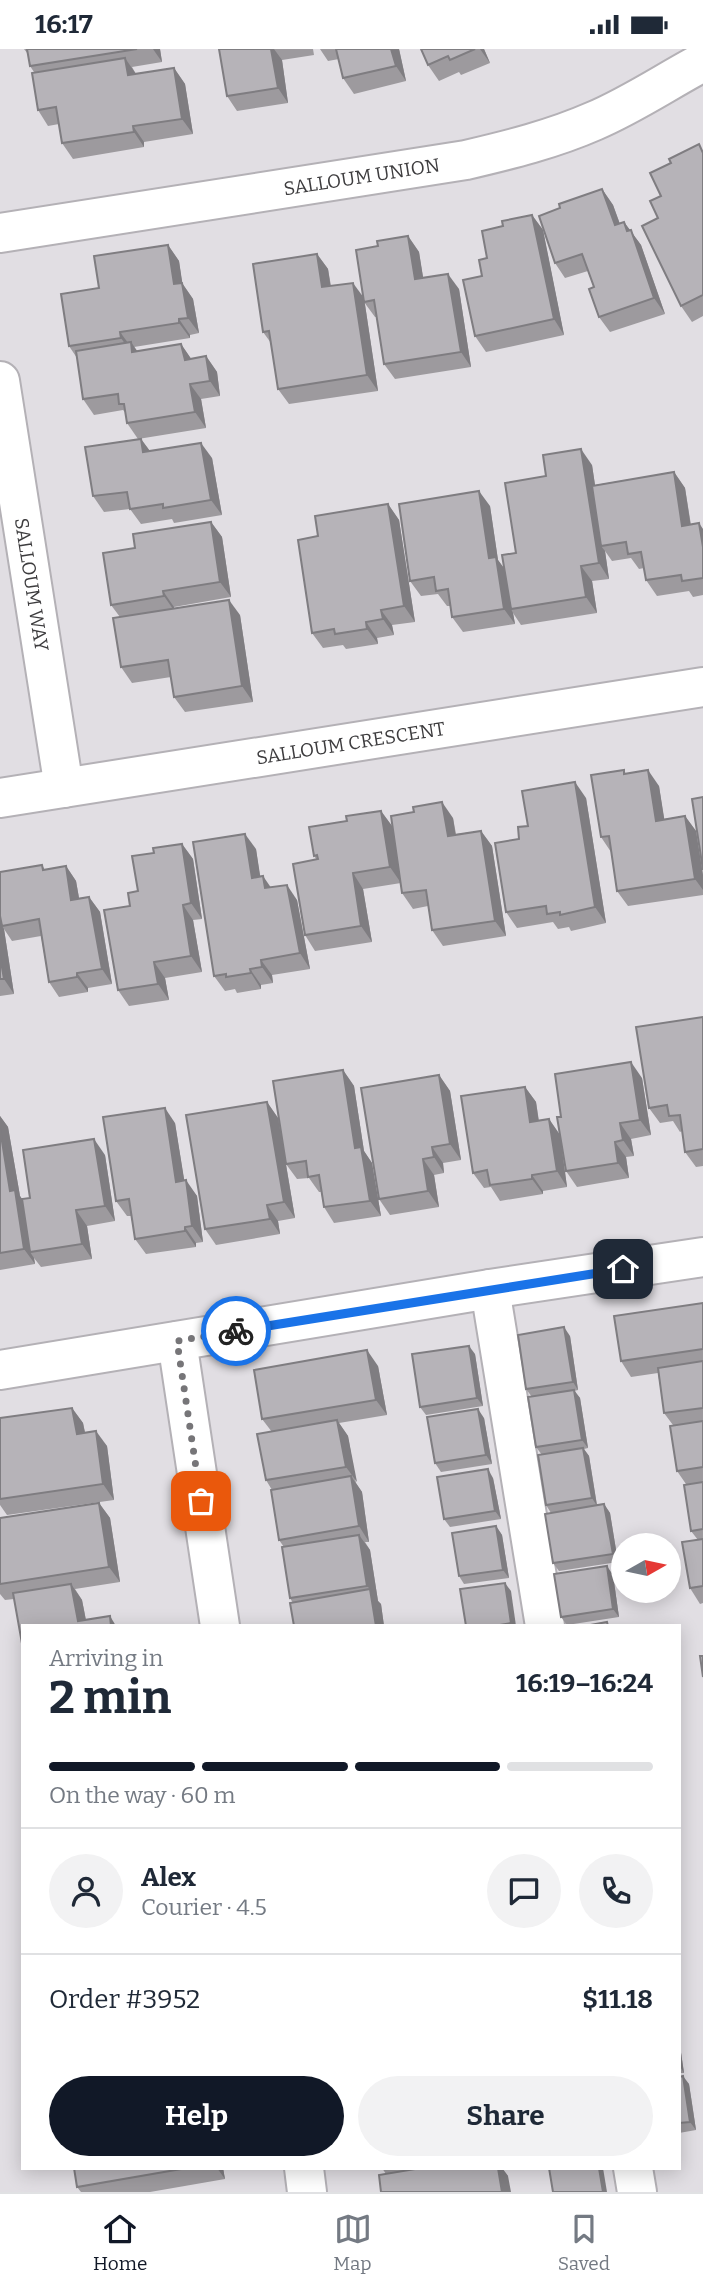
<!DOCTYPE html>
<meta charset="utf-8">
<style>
body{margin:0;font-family:Bitter,serif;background:#f2f2f3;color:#1f2937;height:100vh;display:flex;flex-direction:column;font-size:26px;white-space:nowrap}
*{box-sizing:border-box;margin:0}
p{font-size:23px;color:#747a83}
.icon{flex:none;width:38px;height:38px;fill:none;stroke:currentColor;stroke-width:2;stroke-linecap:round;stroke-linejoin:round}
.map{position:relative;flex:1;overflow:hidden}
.details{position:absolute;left:21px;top:1575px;width:660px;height:546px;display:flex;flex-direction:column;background:#fff;border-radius:0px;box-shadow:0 4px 18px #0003}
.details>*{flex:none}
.needle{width:46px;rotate:81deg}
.controls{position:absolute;left:611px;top:1484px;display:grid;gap:14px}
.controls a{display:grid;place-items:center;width:70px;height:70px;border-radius:50%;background:#fff;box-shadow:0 4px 18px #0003;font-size:35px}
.pin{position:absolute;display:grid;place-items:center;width:60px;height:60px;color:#fff;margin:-30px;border-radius:14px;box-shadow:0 4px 10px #0006}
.courier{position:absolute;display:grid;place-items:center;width:70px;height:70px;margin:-35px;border:5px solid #1a73e8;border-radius:50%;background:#fff;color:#222;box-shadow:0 2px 9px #0007}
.overview em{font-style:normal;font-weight:700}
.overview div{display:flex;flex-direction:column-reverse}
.overview{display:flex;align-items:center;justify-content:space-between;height:119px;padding:0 28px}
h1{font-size:46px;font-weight:700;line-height:52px}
.bar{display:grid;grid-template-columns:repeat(4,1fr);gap:10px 7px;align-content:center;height:84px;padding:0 28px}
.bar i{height:9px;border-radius:5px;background:#e0e1e3}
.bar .selected{background:#111827}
.bar p{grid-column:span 4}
.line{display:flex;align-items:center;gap:18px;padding:0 28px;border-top:2px solid #e0e1e3}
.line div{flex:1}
.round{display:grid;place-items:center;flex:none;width:74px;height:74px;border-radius:37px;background:#f2f2f3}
.action{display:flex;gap:14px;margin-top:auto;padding:14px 28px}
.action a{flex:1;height:80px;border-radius:42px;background:#111827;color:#fff;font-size:28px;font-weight:700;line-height:80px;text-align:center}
.action a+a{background:#f2f2f3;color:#1f2937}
.status{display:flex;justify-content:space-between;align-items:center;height:49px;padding:0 35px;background:#fff;direction:ltr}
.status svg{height:19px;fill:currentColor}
.menu{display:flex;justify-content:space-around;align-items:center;height:98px;border-top:2px solid #e0e1e3;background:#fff;font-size:19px;color:#747a83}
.menu a{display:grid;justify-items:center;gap:4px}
.menu .selected{color:#111827}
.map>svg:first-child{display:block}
</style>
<div class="status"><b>16:17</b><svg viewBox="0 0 49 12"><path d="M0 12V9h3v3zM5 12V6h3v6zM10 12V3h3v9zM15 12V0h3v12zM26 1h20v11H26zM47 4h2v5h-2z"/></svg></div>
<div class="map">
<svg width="703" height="2143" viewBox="0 0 703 2143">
<rect width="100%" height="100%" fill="#e1dee3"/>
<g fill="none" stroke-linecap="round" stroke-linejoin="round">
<defs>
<g id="minor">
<path id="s1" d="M 0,184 L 466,111 C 509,101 553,90 594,72 C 632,56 667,32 703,13"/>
<path id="s2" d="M 0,332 L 64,739"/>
<path id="s3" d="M 0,749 L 703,638"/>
<path d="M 490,1240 L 545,1577"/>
<path d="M 177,1292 L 220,1577"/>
<path d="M 0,1321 L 490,1240 L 703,1208"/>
<path d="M 304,2119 L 307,2143"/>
<path d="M 633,2119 L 637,2143"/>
</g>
</defs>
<use href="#minor" stroke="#b4b1b6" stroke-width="42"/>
<use href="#minor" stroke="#fff" stroke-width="38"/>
</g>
<g fill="#9d9a9e">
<path d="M 24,0 L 160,0 L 162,13 L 132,18 L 136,25 L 174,19 L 185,35 L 193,85 L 144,93 L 144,98 L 73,110 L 62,94 L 59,75 L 48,77 L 38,61 L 34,23 L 30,17 L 28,5 Z"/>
<path d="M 219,0 L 313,0 L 314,6 L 282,11 L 288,54 L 237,62 L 227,47 Z"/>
<path d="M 320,0 L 399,0 L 406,32 L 354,45 L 343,29 L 339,10 L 328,12 Z"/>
<path d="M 421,0 L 484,0 L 490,14 L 461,26 L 459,23 L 439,32 L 428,16 Z"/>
<path d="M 703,101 L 703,267 L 692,273 L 681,257 L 658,169 L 661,147 Z"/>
<path d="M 602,140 L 613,156 L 620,175 L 624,173 L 641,196 L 665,265 L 610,283 L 599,268 L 594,238 L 588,222 L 565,229 L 555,214 L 560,159 Z"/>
<path d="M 532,166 L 543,181 L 564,286 L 486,303 L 475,287 L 482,227 L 487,209 L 503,177 Z"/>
<path d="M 408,187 L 419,203 L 423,229 L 459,240 L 471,318 L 395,330 L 384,315 L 377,268 L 375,268 L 364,253 L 378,197 Z"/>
<path d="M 168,196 L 179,212 L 182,234 L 193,250 L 199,284 L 190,286 L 190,289 L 134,298 L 137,302 L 181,295 L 191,310 L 206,307 L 217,323 L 220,347 L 201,350 L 206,379 L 138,390 L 127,374 L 125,363 L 123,361 L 94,366 L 83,350 L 77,309 L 69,297 L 99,239 Z"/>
<path d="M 317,205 L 328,220 L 331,237 L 364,249 L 378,342 L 289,355 L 278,340 L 271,294 L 263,283 Z"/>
<path d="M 141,390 L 150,402 L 212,409 L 222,466 L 174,474 L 172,470 L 141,475 L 130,460 L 104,463 L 93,447 Z"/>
<path d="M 592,416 L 595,436 L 674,423 L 685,439 L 691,476 L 703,480 L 703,546 L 693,548 L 689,542 L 657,547 L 646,531 L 644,519 L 639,520 L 631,509 L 612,512 L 605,502 L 609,530 L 592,532 L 597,564 L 521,576 L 513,564 L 515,575 L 463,583 L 452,568 L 451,557 L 447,557 L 438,545 L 421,547 L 410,532 L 490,457 L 498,511 L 504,520 L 516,504 L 546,427 Z"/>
<path d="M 388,455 L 399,471 L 415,573 L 392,576 L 394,586 L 377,589 L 378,595 L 346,600 L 343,596 L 323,599 L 312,584 L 318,487 Z"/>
<path d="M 211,473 L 222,488 L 231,548 L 174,558 L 174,560 L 240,566 L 253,653 L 185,663 L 174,648 L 171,628 L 132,634 L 121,618 L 120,568 L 111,556 L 135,499 Z"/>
<path d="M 624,721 L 626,725 L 659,737 L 664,770 L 685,767 L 696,782 L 703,826 L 703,846 L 628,857 L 617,842 L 611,803 L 601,788 Z"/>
<path d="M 586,749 L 606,874 L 571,882 L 569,878 L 558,880 L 553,873 L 517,879 L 506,863 L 528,777 Z"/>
<path d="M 381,762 L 392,777 L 401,834 L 363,840 L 372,893 L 315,902 L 305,886 L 317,811 L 314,807 L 347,772 Z"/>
<path d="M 453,769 L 456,785 L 481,782 L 492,797 L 506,887 L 443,897 L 432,881 L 428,857 L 413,860 L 402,844 Z"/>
<path d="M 182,795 L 193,810 L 202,870 L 193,871 L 202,923 L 165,929 L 169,951 L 129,957 L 118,941 L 130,857 L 138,842 L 154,804 Z"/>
<path d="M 256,800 L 260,828 L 270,838 L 297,851 L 310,920 L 272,926 L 273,934 L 261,936 L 261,940 L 237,944 L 235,940 L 225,942 L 214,927 Z"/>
<path d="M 42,816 L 45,821 L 66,817 L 76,832 L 79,849 L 89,848 L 100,863 L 112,935 L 88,939 L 88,943 L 59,948 L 49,933 L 41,887 L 12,892 L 4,880 L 14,945 L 0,947 L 0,823 Z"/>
<path d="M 703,968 L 703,1117 L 696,1118 L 685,1103 L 682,1082 L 680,1083 L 673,1072 L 660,1074 L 649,1059 Z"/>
<path d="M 343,1021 L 354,1037 L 364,1102 L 372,1114 L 381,1167 L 334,1174 L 324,1158 L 321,1143 L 319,1143 L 309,1129 L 297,1130 L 286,1115 L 295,1169 L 278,1172 L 280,1185 L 216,1196 L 205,1180 L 267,1053 L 278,1069 Z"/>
<path d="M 439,1026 L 450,1042 L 461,1111 L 443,1114 L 444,1124 L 434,1126 L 439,1158 L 390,1166 L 379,1150 Z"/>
<path d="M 642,1029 L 651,1086 L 631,1090 L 634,1107 L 626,1108 L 629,1129 L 577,1138 L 566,1122 L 561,1068 Z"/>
<path d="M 525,1038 L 536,1053 L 539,1072 L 549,1070 L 560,1086 L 567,1138 L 543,1142 L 543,1145 L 500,1152 L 491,1138 L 484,1139 L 473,1124 Z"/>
<path d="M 0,1067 L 8,1078 L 20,1147 L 22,1150 L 30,1149 L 105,1106 L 115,1172 L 87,1177 L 92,1210 L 41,1218 L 34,1209 L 35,1215 L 0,1221 Z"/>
<path d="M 175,1074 L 184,1131 L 197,1147 L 203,1193 L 196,1194 L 196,1198 L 146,1205 L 135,1190 L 131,1167 L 127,1167 L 116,1152 Z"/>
<path d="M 703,1254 L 703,1554 L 700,1555 L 690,1539 L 698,1491 L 691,1482 L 686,1435 L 677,1422 L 673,1376 L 664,1364 L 658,1324 L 631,1328 L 621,1312 Z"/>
<path d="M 570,1287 L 578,1341 L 574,1342 L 580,1349 L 588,1399 L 584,1400 L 589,1407 L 597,1456 L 604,1455 L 610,1464 L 618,1513 L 559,1522 L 553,1514 L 551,1464 L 546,1456 L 542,1406 L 536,1398 L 532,1348 L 526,1340 Z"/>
<path d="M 475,1305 L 483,1357 L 426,1366 L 420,1358 Z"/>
<path d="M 378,1317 L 387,1366 L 339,1374 L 348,1387 L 356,1434 L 362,1443 L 369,1493 L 365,1493 L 370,1501 L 378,1552 L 381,1555 L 384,1577 L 294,1577 L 293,1554 L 290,1549 L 284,1498 L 279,1491 L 272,1441 L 266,1431 L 272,1383 L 262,1370 Z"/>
<path d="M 72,1359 L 83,1374 L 85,1383 L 107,1397 L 114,1451 L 7,1466 L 0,1456 L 0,1369 Z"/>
<path d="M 484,1369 L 492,1415 L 441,1423 L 435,1414 Z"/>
<path d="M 493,1429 L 501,1470 L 450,1478 L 444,1470 Z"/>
<path d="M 99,1454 L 110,1469 L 120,1533 L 75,1540 L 82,1551 L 86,1571 L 116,1577 L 23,1577 L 14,1550 L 5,1551 L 0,1545 L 0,1469 Z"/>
<path d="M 496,1477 L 502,1486 L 509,1529 L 464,1535 L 459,1527 Z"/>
<path d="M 613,1526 L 619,1568 L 567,1576 L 561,1568 Z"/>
<path d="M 679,1990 L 684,2024 L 679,2024 Z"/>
<path d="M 679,2028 L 689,2035 L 696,2081 L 679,2084 Z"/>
<path d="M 74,2119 L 223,2119 L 225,2130 L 150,2143 L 81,2143 L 77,2138 Z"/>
<path d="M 382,2119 L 502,2119 L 508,2127 L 386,2125 Z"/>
</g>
<g fill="#7f7d81">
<path d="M 153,0 L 160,0 L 162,13 Z"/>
<path d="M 271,0 L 274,0 L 282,11 L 288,54 L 278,39 Z"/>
<path d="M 391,0 L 399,0 L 406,32 L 396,17 Z"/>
<path d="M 480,0 L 484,0 L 490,14 Z"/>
<path d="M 125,9 L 136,25 L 128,26 Z"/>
<path d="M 174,19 L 185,35 L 193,85 L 182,70 Z"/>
<path d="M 133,77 L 144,93 L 144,98 L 134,83 Z"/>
<path d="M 602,140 L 613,156 L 626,192 L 615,176 Z"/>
<path d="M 532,166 L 543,181 L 564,286 L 554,270 Z"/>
<path d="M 624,173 L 641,196 L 665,265 L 654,249 Z"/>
<path d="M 408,187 L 419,203 L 426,246 L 415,230 Z"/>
<path d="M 168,196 L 179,212 L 185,251 L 174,235 Z"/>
<path d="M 317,205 L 328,220 L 333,254 L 322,238 Z"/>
<path d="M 448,225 L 459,240 L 471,318 L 461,303 Z"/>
<path d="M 182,234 L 193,250 L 199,284 L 188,269 Z"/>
<path d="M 353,234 L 364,249 L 378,342 L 367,326 Z"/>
<path d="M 179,270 L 190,286 L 190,289 L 179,274 Z"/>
<path d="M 120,283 L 131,298 L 132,305 L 121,289 Z"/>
<path d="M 131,293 L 142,309 L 132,303 Z"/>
<path d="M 181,295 L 192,311 L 185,311 Z"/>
<path d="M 206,307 L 217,323 L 220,347 L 210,332 Z"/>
<path d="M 190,335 L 201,350 L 206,379 L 195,363 Z"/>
<path d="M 141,390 L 152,405 L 143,403 Z"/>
<path d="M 201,394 L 212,409 L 222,466 L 211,451 Z"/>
<path d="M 581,400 L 592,416 L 604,496 L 601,497 L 605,502 L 609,530 L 599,514 Z"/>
<path d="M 674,423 L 685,439 L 693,492 L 682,477 Z"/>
<path d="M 479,442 L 490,457 L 498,511 L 507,523 L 511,560 L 513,564 L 515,575 L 504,560 L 489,509 Z"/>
<path d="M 388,455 L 399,471 L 415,573 L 404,557 Z"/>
<path d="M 211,473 L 222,488 L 231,548 L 220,533 Z"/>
<path d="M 699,474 L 703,480 L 703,498 Z"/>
<path d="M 581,517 L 592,532 L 597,564 L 586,548 Z"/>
<path d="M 163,542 L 174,558 L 175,563 L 164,547 Z"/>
<path d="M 229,551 L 240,566 L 253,653 L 242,637 Z"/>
<path d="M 381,561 L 392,576 L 394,586 L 383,570 Z"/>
<path d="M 366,573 L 377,589 L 378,595 L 367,580 Z"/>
<path d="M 648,721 L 659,737 L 667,787 L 656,772 Z"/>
<path d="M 575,733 L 586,749 L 606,874 L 595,858 Z"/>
<path d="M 442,753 L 453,769 L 458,802 L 448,787 Z"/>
<path d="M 381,762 L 392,777 L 401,834 L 390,818 Z"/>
<path d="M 685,767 L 696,782 L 703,826 L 703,841 L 695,830 Z"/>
<path d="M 481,782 L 492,797 L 506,887 L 495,872 Z"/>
<path d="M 245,785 L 256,800 L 263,845 L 252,829 Z"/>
<path d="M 182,795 L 193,810 L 202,870 L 191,854 Z"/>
<path d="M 66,817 L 76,832 L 82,866 L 71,851 Z"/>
<path d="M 353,824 L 363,840 L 372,893 L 361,877 Z"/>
<path d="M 263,827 L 274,843 L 265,839 Z"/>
<path d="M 287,836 L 297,851 L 310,920 L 300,904 Z"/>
<path d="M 89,848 L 100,863 L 112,935 L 102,920 Z"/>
<path d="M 0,854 L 2,877 L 4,880 L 14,945 L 4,930 L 0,907 Z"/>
<path d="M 183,856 L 193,871 L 202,923 L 191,907 Z"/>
<path d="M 261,911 L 272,926 L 273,934 L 262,918 Z"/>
<path d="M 154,913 L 165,929 L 169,951 L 158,935 Z"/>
<path d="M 250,920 L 261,936 L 261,940 L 251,924 Z"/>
<path d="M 77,924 L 88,939 L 88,943 L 77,928 Z"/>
<path d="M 631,1013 L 642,1029 L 651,1086 L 640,1071 Z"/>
<path d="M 343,1021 L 354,1037 L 364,1102 L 372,1114 L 381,1167 L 370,1152 L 355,1099 Z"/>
<path d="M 439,1026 L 450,1042 L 461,1111 L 450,1095 Z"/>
<path d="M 525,1038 L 536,1053 L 541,1089 L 530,1073 Z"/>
<path d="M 267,1053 L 278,1069 L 295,1169 L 284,1153 Z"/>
<path d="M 165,1059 L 175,1074 L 187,1148 L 176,1133 Z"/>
<path d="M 0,1067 L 8,1078 L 20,1147 L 26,1156 L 30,1203 L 34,1209 L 35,1215 L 24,1200 L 10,1142 L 0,1080 Z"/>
<path d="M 549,1070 L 560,1086 L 567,1138 L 557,1122 Z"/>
<path d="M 620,1074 L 631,1090 L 634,1107 L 623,1091 Z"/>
<path d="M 94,1090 L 105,1106 L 115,1172 L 105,1157 Z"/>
<path d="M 615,1093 L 626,1108 L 629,1129 L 618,1114 Z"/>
<path d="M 432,1098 L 443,1114 L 444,1124 L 434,1108 Z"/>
<path d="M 423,1110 L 434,1126 L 439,1158 L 428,1142 Z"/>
<path d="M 532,1126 L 543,1142 L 543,1145 L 532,1130 Z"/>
<path d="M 186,1131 L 197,1147 L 203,1193 L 192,1177 Z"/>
<path d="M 267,1156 L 278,1172 L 280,1185 L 270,1170 Z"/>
<path d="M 76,1161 L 87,1177 L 92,1210 L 82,1195 Z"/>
<path d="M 185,1178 L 196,1194 L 196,1198 L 185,1182 Z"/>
<path d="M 564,1278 L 570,1287 L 578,1341 L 573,1333 Z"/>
<path d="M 469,1297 L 475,1305 L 483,1357 L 477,1349 Z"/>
<path d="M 367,1301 L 378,1317 L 387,1366 L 376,1351 Z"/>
<path d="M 574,1341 L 580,1349 L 588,1399 L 582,1391 Z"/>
<path d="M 72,1359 L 83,1374 L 88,1400 L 77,1385 Z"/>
<path d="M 478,1360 L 484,1369 L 492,1415 L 486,1406 Z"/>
<path d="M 337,1371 L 348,1387 L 357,1433 L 346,1418 Z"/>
<path d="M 96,1382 L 107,1397 L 114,1451 L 103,1435 Z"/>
<path d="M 583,1399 L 589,1407 L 597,1457 L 592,1449 Z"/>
<path d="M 488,1420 L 493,1429 L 501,1470 L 495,1462 Z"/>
<path d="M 351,1427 L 362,1443 L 369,1493 L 359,1477 Z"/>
<path d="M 99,1454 L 110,1469 L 120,1533 L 109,1518 Z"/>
<path d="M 604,1455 L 610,1464 L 618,1513 L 613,1505 Z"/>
<path d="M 496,1477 L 502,1486 L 509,1529 L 503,1521 Z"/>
<path d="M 359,1486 L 370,1501 L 378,1552 L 381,1555 L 384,1577 L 376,1577 L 370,1540 L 367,1537 Z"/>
<path d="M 607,1517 L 613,1526 L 619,1568 L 613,1560 Z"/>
<path d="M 505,1534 L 511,1542 L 516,1577 L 512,1577 L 511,1574 Z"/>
<path d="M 71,1535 L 82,1551 L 87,1577 L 78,1572 Z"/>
<path d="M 110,1567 L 116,1577 L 111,1577 Z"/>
<path d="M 679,1990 L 684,2024 L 679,2016 Z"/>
<path d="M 683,2027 L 689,2035 L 696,2081 L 690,2073 Z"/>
<path d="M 217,2119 L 223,2119 L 225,2130 Z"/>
<path d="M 498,2119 L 502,2119 L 508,2127 L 511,2143 L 502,2143 Z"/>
<path d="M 599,2119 L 603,2119 L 607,2143 L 603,2143 Z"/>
</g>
<g fill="#b6b3b8" stroke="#7f7d81" stroke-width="2">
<path d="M 27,0 L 137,0 L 30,17 Z"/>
<path d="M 219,0 L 271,0 L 278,39 L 227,47 Z"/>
<path d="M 336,0 L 391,0 L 396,17 L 343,29 Z"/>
<path d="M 421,0 L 475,0 L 450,11 L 448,7 L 428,16 Z"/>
<path d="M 125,9 L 128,26 L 174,19 L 182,70 L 133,77 L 134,83 L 62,94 L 56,58 L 38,61 L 32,24 Z"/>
<path d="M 699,95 L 703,104 L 703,246 L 681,257 L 642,177 L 658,169 L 650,152 L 661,147 L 650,124 L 671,114 L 669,110 Z"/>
<path d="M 602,140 L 615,176 L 624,173 L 627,182 L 631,181 L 654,249 L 599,268 L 589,240 L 594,238 L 582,205 L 555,214 L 539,167 L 560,159 L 559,155 Z"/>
<path d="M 532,166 L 554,270 L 475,287 L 463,231 L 482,227 L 479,211 L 487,209 L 482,182 L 503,177 L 502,172 Z"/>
<path d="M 408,187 L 415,230 L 448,225 L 461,303 L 384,315 L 374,251 L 364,253 L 356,201 L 378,197 L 377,192 Z"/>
<path d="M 168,196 L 174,235 L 182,234 L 188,269 L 179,270 L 179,274 L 120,283 L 121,289 L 69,297 L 61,245 L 99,239 L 94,207 Z"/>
<path d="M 317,205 L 322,238 L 353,234 L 367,326 L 278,340 L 269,282 L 263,283 L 253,215 Z"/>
<path d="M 131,293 L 132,303 L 181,295 L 185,311 L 206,307 L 210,332 L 190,335 L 195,363 L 127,374 L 124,355 L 119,355 L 118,345 L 83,350 L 76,302 Z"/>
<path d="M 141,390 L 143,403 L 201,394 L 211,451 L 163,459 L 163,455 L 130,460 L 127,443 L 93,447 L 85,398 Z"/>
<path d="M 581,400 L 599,514 L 581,517 L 586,548 L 511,560 L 502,506 L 516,504 L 505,434 L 546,427 L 543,406 Z"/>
<path d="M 674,423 L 682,477 L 699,474 L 703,498 L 703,529 L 682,532 L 681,526 L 646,531 L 641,503 L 628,505 L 626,493 L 601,497 L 592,437 Z"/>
<path d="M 479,442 L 489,509 L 496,508 L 504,560 L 452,568 L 448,540 L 436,542 L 434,528 L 410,532 L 399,455 Z"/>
<path d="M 388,455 L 404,557 L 381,561 L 383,570 L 366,573 L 367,580 L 335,585 L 334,580 L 312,584 L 298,491 L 318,487 L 315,467 Z"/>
<path d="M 211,473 L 220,533 L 163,542 L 164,547 L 111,556 L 103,504 L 135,499 L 133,485 Z"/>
<path d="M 229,551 L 242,637 L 174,648 L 168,611 L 121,618 L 113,569 Z"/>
<path d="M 624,721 L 624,725 L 648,721 L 656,772 L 685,767 L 695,830 L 617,842 L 609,787 L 601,788 L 591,726 Z"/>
<path d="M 575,733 L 595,858 L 560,866 L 560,863 L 547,865 L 546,857 L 506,863 L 495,794 L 519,790 L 518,778 L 528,777 L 522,742 Z"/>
<path d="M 703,748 L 703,821 L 692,750 Z"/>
<path d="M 442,753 L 448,787 L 481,782 L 495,872 L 432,881 L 426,841 L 402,844 L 391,767 L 414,763 L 413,758 Z"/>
<path d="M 381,762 L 390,818 L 353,824 L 361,877 L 305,886 L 293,815 L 318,810 L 317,806 L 314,807 L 309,778 L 347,772 L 346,767 Z"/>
<path d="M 245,785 L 252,829 L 263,827 L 265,839 L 287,836 L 300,904 L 261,911 L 262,918 L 250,920 L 251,924 L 226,928 L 226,925 L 214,927 L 193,793 Z"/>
<path d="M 182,795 L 191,854 L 183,856 L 191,907 L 154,913 L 158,935 L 118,941 L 104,861 L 130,857 L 128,844 L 138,842 L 132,807 L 154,804 L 153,799 Z"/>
<path d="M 42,816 L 43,821 L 66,817 L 71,851 L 89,848 L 102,920 L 77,924 L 77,928 L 49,933 L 39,870 L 2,877 L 0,867 L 0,823 Z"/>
<path d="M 0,907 L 4,930 L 0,930 Z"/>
<path d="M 703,968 L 703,1100 L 685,1103 L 680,1066 L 669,1067 L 667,1056 L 649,1059 L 636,978 Z"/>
<path d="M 631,1013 L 640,1071 L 620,1074 L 623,1091 L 615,1093 L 618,1114 L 566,1122 L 557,1068 L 561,1068 L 555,1025 Z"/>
<path d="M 343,1021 L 355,1099 L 361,1098 L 370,1152 L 324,1158 L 319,1126 L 308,1128 L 306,1112 L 286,1115 L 273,1032 Z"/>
<path d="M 439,1026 L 450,1095 L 432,1098 L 434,1108 L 423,1110 L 428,1142 L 379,1150 L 361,1039 Z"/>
<path d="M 525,1038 L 530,1073 L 549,1070 L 557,1122 L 532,1126 L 532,1130 L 490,1136 L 487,1121 L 473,1124 L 461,1047 Z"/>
<path d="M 267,1053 L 284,1153 L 267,1156 L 270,1170 L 205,1180 L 186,1066 Z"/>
<path d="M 165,1059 L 176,1133 L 186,1131 L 192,1177 L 185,1178 L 185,1182 L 135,1190 L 129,1150 L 116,1152 L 103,1068 Z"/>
<path d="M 0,1080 L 10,1142 L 15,1141 L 24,1200 L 0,1204 Z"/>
<path d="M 94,1090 L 105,1157 L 76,1161 L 82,1195 L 30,1203 L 22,1150 L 30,1149 L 23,1101 Z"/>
<path d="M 703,1254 L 703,1300 L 621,1312 L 614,1267 Z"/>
<path d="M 564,1278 L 573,1333 L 526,1340 L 518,1286 Z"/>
<path d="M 469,1297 L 477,1349 L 420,1358 L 412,1305 Z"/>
<path d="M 367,1301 L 376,1351 L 262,1370 L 254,1321 Z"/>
<path d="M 703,1312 L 703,1359 L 664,1364 L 658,1319 Z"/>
<path d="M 574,1341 L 582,1391 L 536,1398 L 528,1348 Z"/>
<path d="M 72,1359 L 77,1385 L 96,1382 L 103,1435 L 0,1450 L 0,1369 Z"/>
<path d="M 478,1360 L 486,1406 L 435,1414 L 427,1368 Z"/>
<path d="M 337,1371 L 346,1418 L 266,1431 L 257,1385 Z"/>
<path d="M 703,1372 L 703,1418 L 677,1422 L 670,1377 Z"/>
<path d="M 583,1399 L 592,1449 L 546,1456 L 538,1406 Z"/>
<path d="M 488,1420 L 495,1462 L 444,1470 L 437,1428 Z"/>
<path d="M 351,1427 L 359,1477 L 279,1491 L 271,1441 Z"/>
<path d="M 703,1433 L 703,1480 L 691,1482 L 684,1436 Z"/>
<path d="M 99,1454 L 109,1518 L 0,1535 L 0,1469 Z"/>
<path d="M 604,1455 L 613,1505 L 553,1514 L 545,1465 Z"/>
<path d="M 496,1477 L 503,1521 L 459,1527 L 452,1484 Z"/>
<path d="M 359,1486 L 367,1537 L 290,1549 L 282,1498 Z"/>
<path d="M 703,1490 L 703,1537 L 690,1539 L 682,1493 Z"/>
<path d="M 607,1517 L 613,1560 L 561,1568 L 554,1525 Z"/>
<path d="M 505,1534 L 511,1574 L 494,1577 L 466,1577 L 460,1540 Z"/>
<path d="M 71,1535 L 78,1572 L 110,1567 L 111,1577 L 23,1577 L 23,1600 L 13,1544 Z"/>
<path d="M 370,1540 L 376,1577 L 294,1577 L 290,1554 Z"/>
<path d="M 607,1573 L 608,1577 L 585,1577 Z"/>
<path d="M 700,1607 L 703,1607 L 703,1628 Z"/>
<path d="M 683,2027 L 690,2073 L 679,2074 L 679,2028 Z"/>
<path d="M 74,2119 L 187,2119 L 77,2138 Z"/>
<path d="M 421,2119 L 498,2119 L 502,2143 L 381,2143 L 379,2126 Z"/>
<path d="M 549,2119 L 599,2119 L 603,2143 L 553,2143 Z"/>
</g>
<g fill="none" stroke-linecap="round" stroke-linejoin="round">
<path stroke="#767578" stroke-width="7" stroke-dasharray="0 12.6" d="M 201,1452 L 177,1292 L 236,1282"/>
<path stroke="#1a73e8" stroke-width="9" d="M 236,1282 L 623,1220"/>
</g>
<g text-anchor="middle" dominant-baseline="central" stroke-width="5" stroke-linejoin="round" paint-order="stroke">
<g font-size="19" fill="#3d3c3e" stroke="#fff">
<text stroke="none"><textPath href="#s1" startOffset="366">SALLOUM UNION</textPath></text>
<text stroke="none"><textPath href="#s2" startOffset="206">SALLOUM WAY</textPath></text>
<text stroke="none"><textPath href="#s3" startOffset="355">SALLOUM CRESCENT</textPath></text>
</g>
</g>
</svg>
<div class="controls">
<a><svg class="needle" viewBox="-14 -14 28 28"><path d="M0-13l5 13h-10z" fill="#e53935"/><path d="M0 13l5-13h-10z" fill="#747a83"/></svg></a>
</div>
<div class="pin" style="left:201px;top:1452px;background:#ea580c"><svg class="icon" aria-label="bag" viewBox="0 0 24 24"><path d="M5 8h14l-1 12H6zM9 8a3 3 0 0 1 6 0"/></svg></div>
<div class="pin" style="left:623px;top:1220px;background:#1f2937"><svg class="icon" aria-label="home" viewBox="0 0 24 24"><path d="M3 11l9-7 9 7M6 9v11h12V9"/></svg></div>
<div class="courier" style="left:236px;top:1282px"><svg class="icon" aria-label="bike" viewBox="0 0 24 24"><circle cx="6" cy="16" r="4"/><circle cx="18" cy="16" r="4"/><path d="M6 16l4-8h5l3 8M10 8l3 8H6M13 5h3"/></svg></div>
<section class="details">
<div class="overview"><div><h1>2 min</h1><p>Arriving in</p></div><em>16:19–16:24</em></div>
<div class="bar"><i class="selected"></i><i class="selected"></i><i class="selected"></i><i></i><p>On the way · 60 m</p></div>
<div class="line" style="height:126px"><a class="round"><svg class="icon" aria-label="person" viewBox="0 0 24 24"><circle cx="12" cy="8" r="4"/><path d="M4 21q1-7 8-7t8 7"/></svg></a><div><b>Alex</b><p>Courier · 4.5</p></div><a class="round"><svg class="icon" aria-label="chat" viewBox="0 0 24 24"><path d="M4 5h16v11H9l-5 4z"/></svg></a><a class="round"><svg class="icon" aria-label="phone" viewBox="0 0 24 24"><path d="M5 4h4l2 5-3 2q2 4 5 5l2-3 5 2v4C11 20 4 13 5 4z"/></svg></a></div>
<div class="line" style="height:91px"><div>Order #3952</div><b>$11.18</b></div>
<div class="action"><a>Help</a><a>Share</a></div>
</section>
</div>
<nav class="menu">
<a class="selected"><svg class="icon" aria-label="home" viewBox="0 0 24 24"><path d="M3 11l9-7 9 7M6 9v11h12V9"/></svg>Home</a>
<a><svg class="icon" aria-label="map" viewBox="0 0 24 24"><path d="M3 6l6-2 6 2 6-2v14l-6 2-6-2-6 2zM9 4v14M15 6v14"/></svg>Map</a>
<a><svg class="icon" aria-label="saved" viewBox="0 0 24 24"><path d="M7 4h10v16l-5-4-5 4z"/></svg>Saved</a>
</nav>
